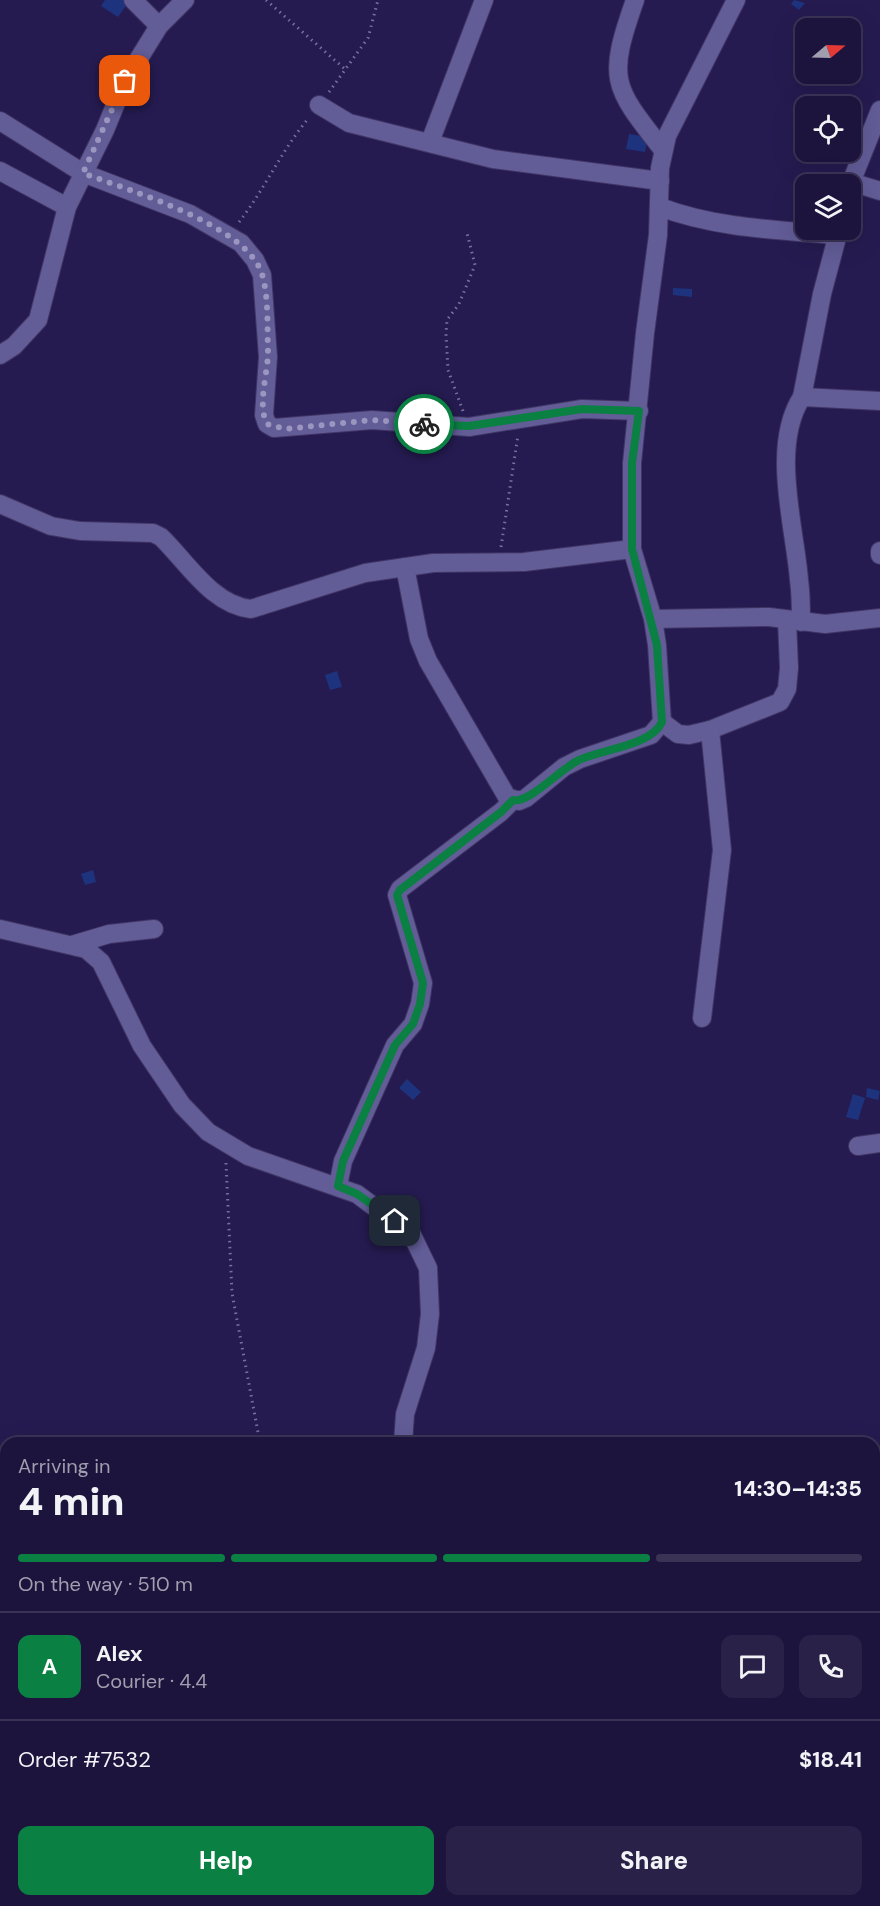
<!DOCTYPE html>
<meta charset="utf-8">
<style>
body{margin:0;font-family:"DM Sans",sans-serif;background:#292147;color:#f1f3f6;height:100vh;display:flex;flex-direction:column;font-size:22px;white-space:nowrap}
*{box-sizing:border-box;margin:0}
p{font-size:20px;color:#a09eaf}
.icon{flex:none;width:33px;height:33px;fill:none;stroke:currentColor;stroke-width:2;stroke-linecap:round;stroke-linejoin:round}
.map{position:relative;flex:1;overflow:hidden}
.details{position:absolute;left:0px;top:1437px;width:880px;height:470px;display:flex;flex-direction:column;background:#1c143c;border-radius:18px 18px 0 0;box-shadow:0 6px 24px #0002,0 0 0 2px #3a3356}
.details>*{flex:none}
.needle{width:39px;rotate:71deg}
.controls{position:absolute;left:795px;top:18px;display:grid;gap:12px}
.controls a{display:grid;place-items:center;width:66px;height:66px;border-radius:12px;background:#1c143c;box-shadow:0 6px 24px #0002,0 0 0 2px #3a3356;font-size:30px}
.pin{position:absolute;display:grid;place-items:center;width:51px;height:51px;color:#fff;margin:-26px;border-radius:12px;box-shadow:0 3px 9px #0006}
.courier{position:absolute;display:grid;place-items:center;width:60px;height:60px;margin:-30px;border:4px solid #0b8043;border-radius:50%;background:#fff;color:#222;box-shadow:0 2px 8px #0007}
.headline em{font-style:normal;font-weight:800}
.headline div{display:flex;flex-direction:column-reverse}
.headline{display:flex;align-items:center;justify-content:space-between;height:102px;padding:0 18px}
h1{font-size:39px;font-weight:800;line-height:45px}
.bar{display:grid;grid-template-columns:repeat(4,1fr);gap:9px 6px;align-content:center;height:72px;padding:0 18px}
.bar i{height:8px;border-radius:4px;background:#3a3356}
.bar .active{background:#0b8043}
.bar p{grid-column:span 4}
.line{display:flex;align-items:center;gap:15px;padding:0 18px;border-top:2px solid #3a3356}
.line div{flex:1}
.round{display:grid;place-items:center;flex:none;width:63px;height:63px;border-radius:12px;background:#292147}
.cta{display:flex;gap:12px;margin-top:auto;padding:12px 18px}
.cta a{flex:1;height:69px;border-radius:12px;background:#0b8043;color:#fff;font-size:24px;font-weight:800;line-height:69px;text-align:center}
.cta a+a{background:#292147;color:#f1f3f6}
.map>svg:first-child{display:block}
</style>
<div class="map">
<svg width="880" height="1906" viewBox="0 0 880 1906">
<rect width="100%" height="100%" fill="#251b50"/>
<g fill="#1e337d">
<path d="M 105,0 L 124,0 L 128,3 L 118,17 L 101,6 Z"/>
<path d="M 794,0 L 805,3 L 799,10 L 791,4 Z"/>
<path d="M 629,134 L 648,137 L 645,152 L 626,149 Z"/>
<path d="M 673,288 L 692,289 L 692,297 L 673,295 Z"/>
<path d="M 337,671 L 342,687 L 330,690 L 325,675 Z"/>
<path d="M 93,870 L 96,882 L 85,885 L 81,874 Z"/>
<path d="M 407,1079 L 421,1092 L 413,1100 L 399,1088 Z"/>
<path d="M 867,1088 L 880,1091 L 878,1100 L 866,1097 Z"/>
<path d="M 853,1094 L 865,1098 L 858,1120 L 846,1117 Z"/>
</g>
<g fill="none" stroke-linecap="round" stroke-linejoin="round">
<defs>
<g id="minor">
<path d="M 133,0 L 159,26"/>
<path d="M 635,0 C 607,80 612,85 663,150"/>
<path d="M 319,105 L 349,123 L 493,159 L 660,181"/>
<path d="M 0,121 L 83,173 L 190,214 L 241,243 L 255,260 L 262,275 L 268,357 L 264,415 L 267,424 L 274,428 L 372,420 L 469,427 L 582,409 L 639,411"/>
<path d="M 430,142 L 484,0"/>
<path d="M 0,171 L 67,207"/>
<path d="M 851,182 L 880,191"/>
<path d="M 850,185 L 880,110"/>
<path d="M 660,207 C 715,228 778,230 837,235"/>
<path d="M 0,355 L 14,346 L 38,320 L 67,207 L 105,130 L 125,81 L 159,26 L 185,0"/>
<path d="M 802,397 L 880,401"/>
<path d="M 0,504 L 51,526 L 80,531 L 153,533 L 161,537 C 187,562 212,605 251,609 L 365,573 L 433,563 L 524,562 L 632,549"/>
<path d="M 880,551 L 880,555"/>
<path d="M 405,567 L 419,639 L 428,661 L 507,797 L 519,801 L 526,798 L 564,767 L 580,759 L 651,735 L 662,722 L 657,645 L 653,619 L 632,549 L 632,463 L 645,333 L 658,235 L 660,168 L 667,136 L 736,0"/>
<path d="M 653,619 L 769,617 L 825,624 L 880,618"/>
<path d="M 801,622 C 801,608 801,594 799,580 C 795,527 770,446 802,397 L 822,294 L 839,230"/>
<path d="M 662,722 L 678,734 L 689,735 L 710,730 L 780,702 L 787,689 L 789,668 L 787,620"/>
<path d="M 0,929 L 86,949 L 101,962 L 142,1046 L 182,1105 L 208,1132 L 248,1156 L 357,1194 L 412,1235 L 428,1268 L 430,1314 L 426,1348 L 405,1414 L 403,1443"/>
<path d="M 72,945 L 109,934 L 154,929"/>
<path d="M 702,1018 L 722,850 L 710,730"/>
<path d="M 858,1146 L 880,1143"/>
<path d="M 338,1186 L 343,1161 L 386,1065 L 395,1045 L 413,1024 L 420,1004 L 423,983 L 397,895 L 400,889 L 501,812 L 513,800"/>
<path d="M 874,1758 L 880,1752"/>
</g>
</defs>
<use href="#minor" stroke="#403564" stroke-width="20"/>
<g stroke="#77719e" stroke-width="3" stroke-dasharray="1.5 4.5" stroke-linecap="butt">
<path d="M 266,0 L 346,70"/>
<path d="M 329,92 L 368,38 L 378,0"/>
<path d="M 239,222 C 265,189 281,151 308,119"/>
<path d="M 463,411 L 448,370 L 446,334 L 447,320 L 459,304 L 475,265 L 467,233"/>
<path d="M 501,547 L 518,435"/>
<path d="M 226,1163 L 232,1293 L 260,1443"/>
<path d="M 243,1906 L 245,1900"/>
<path d="M 716,1906 L 720,1900"/>
</g>
<use href="#minor" stroke="#625c97" stroke-width="18"/>
</g>
<g fill="none" stroke-linecap="round" stroke-linejoin="round">
<path stroke="#9b96bf" stroke-width="6" stroke-dasharray="0 10.8" d="M 125,81 L 83,173 C 129,191 246,224 262,274 C 269,298 267,327 268,352 C 268,373 257,405 267,424 L 285,429 L 372,420 L 424,424"/>
<path stroke="#0b8043" stroke-width="8" d="M 395,1221 L 357,1194 L 338,1186 L 343,1161 L 386,1065 L 395,1045 L 413,1024 L 420,1004 L 423,983 L 397,895 L 400,890 L 501,812 L 513,800 C 529,804 561,768 579,760 C 602,749 651,746 662,722 L 657,645 L 632,549 L 632,463 L 639,411 L 582,409 L 469,426 L 424,424"/>
</g>
</svg>
<div class="controls">
<a><svg class="needle" viewBox="-14 -14 28 28"><path d="M0-13l5 13h-10z" fill="#e53935"/><path d="M0 13l5-13h-10z" fill="#a09eaf"/></svg></a>
<a><svg class="icon" aria-label="locate" viewBox="0 0 24 24"><circle cx="12" cy="12" r="6"/><path d="M12 2v4M12 18v4M2 12h4M18 12h4"/></svg></a>
<a><svg class="icon" aria-label="layers" viewBox="0 0 24 24"><path d="M12 4l9 5-9 5-9-5zM3 14l9 5 9-5"/></svg></a>
</div>
<div class="pin" style="left:125px;top:81px;background:#ea580c"><svg class="icon" aria-label="bag" viewBox="0 0 24 24"><path d="M5 8h14l-1 12H6zM9 8a3 3 0 0 1 6 0"/></svg></div>
<div class="pin" style="left:395px;top:1221px;background:#1f2937"><svg class="icon" aria-label="home" viewBox="0 0 24 24"><path d="M3 11l9-7 9 7M6 9v11h12V9"/></svg></div>
<div class="courier" style="left:424px;top:424px"><svg class="icon" aria-label="bike" viewBox="0 0 24 24"><circle cx="6" cy="16" r="4"/><circle cx="18" cy="16" r="4"/><path d="M6 16l4-8h5l3 8M10 8l3 8H6M13 5h3"/></svg></div>
<section class="details">
<div class="headline"><div><h1>4 min</h1><p>Arriving in</p></div><em>14:30–14:35</em></div>
<div class="bar"><i class="active"></i><i class="active"></i><i class="active"></i><i></i><p>On the way · 510 m</p></div>
<div class="line" style="height:108px"><b class="round" style="background:#0b8043;color:#fff">A</b><div><b>Alex</b><p>Courier · 4.4</p></div><a class="round"><svg class="icon" aria-label="chat" viewBox="0 0 24 24"><path d="M4 5h16v11H9l-5 4z"/></svg></a><a class="round"><svg class="icon" aria-label="phone" viewBox="0 0 24 24"><path d="M5 4h4l2 5-3 2q2 4 5 5l2-3 5 2v4C11 20 4 13 5 4z"/></svg></a></div>
<div class="line" style="height:78px"><div>Order #7532</div><b>$18.41</b></div>
<div class="cta"><a>Help</a><a>Share</a></div>
</section>
</div>
